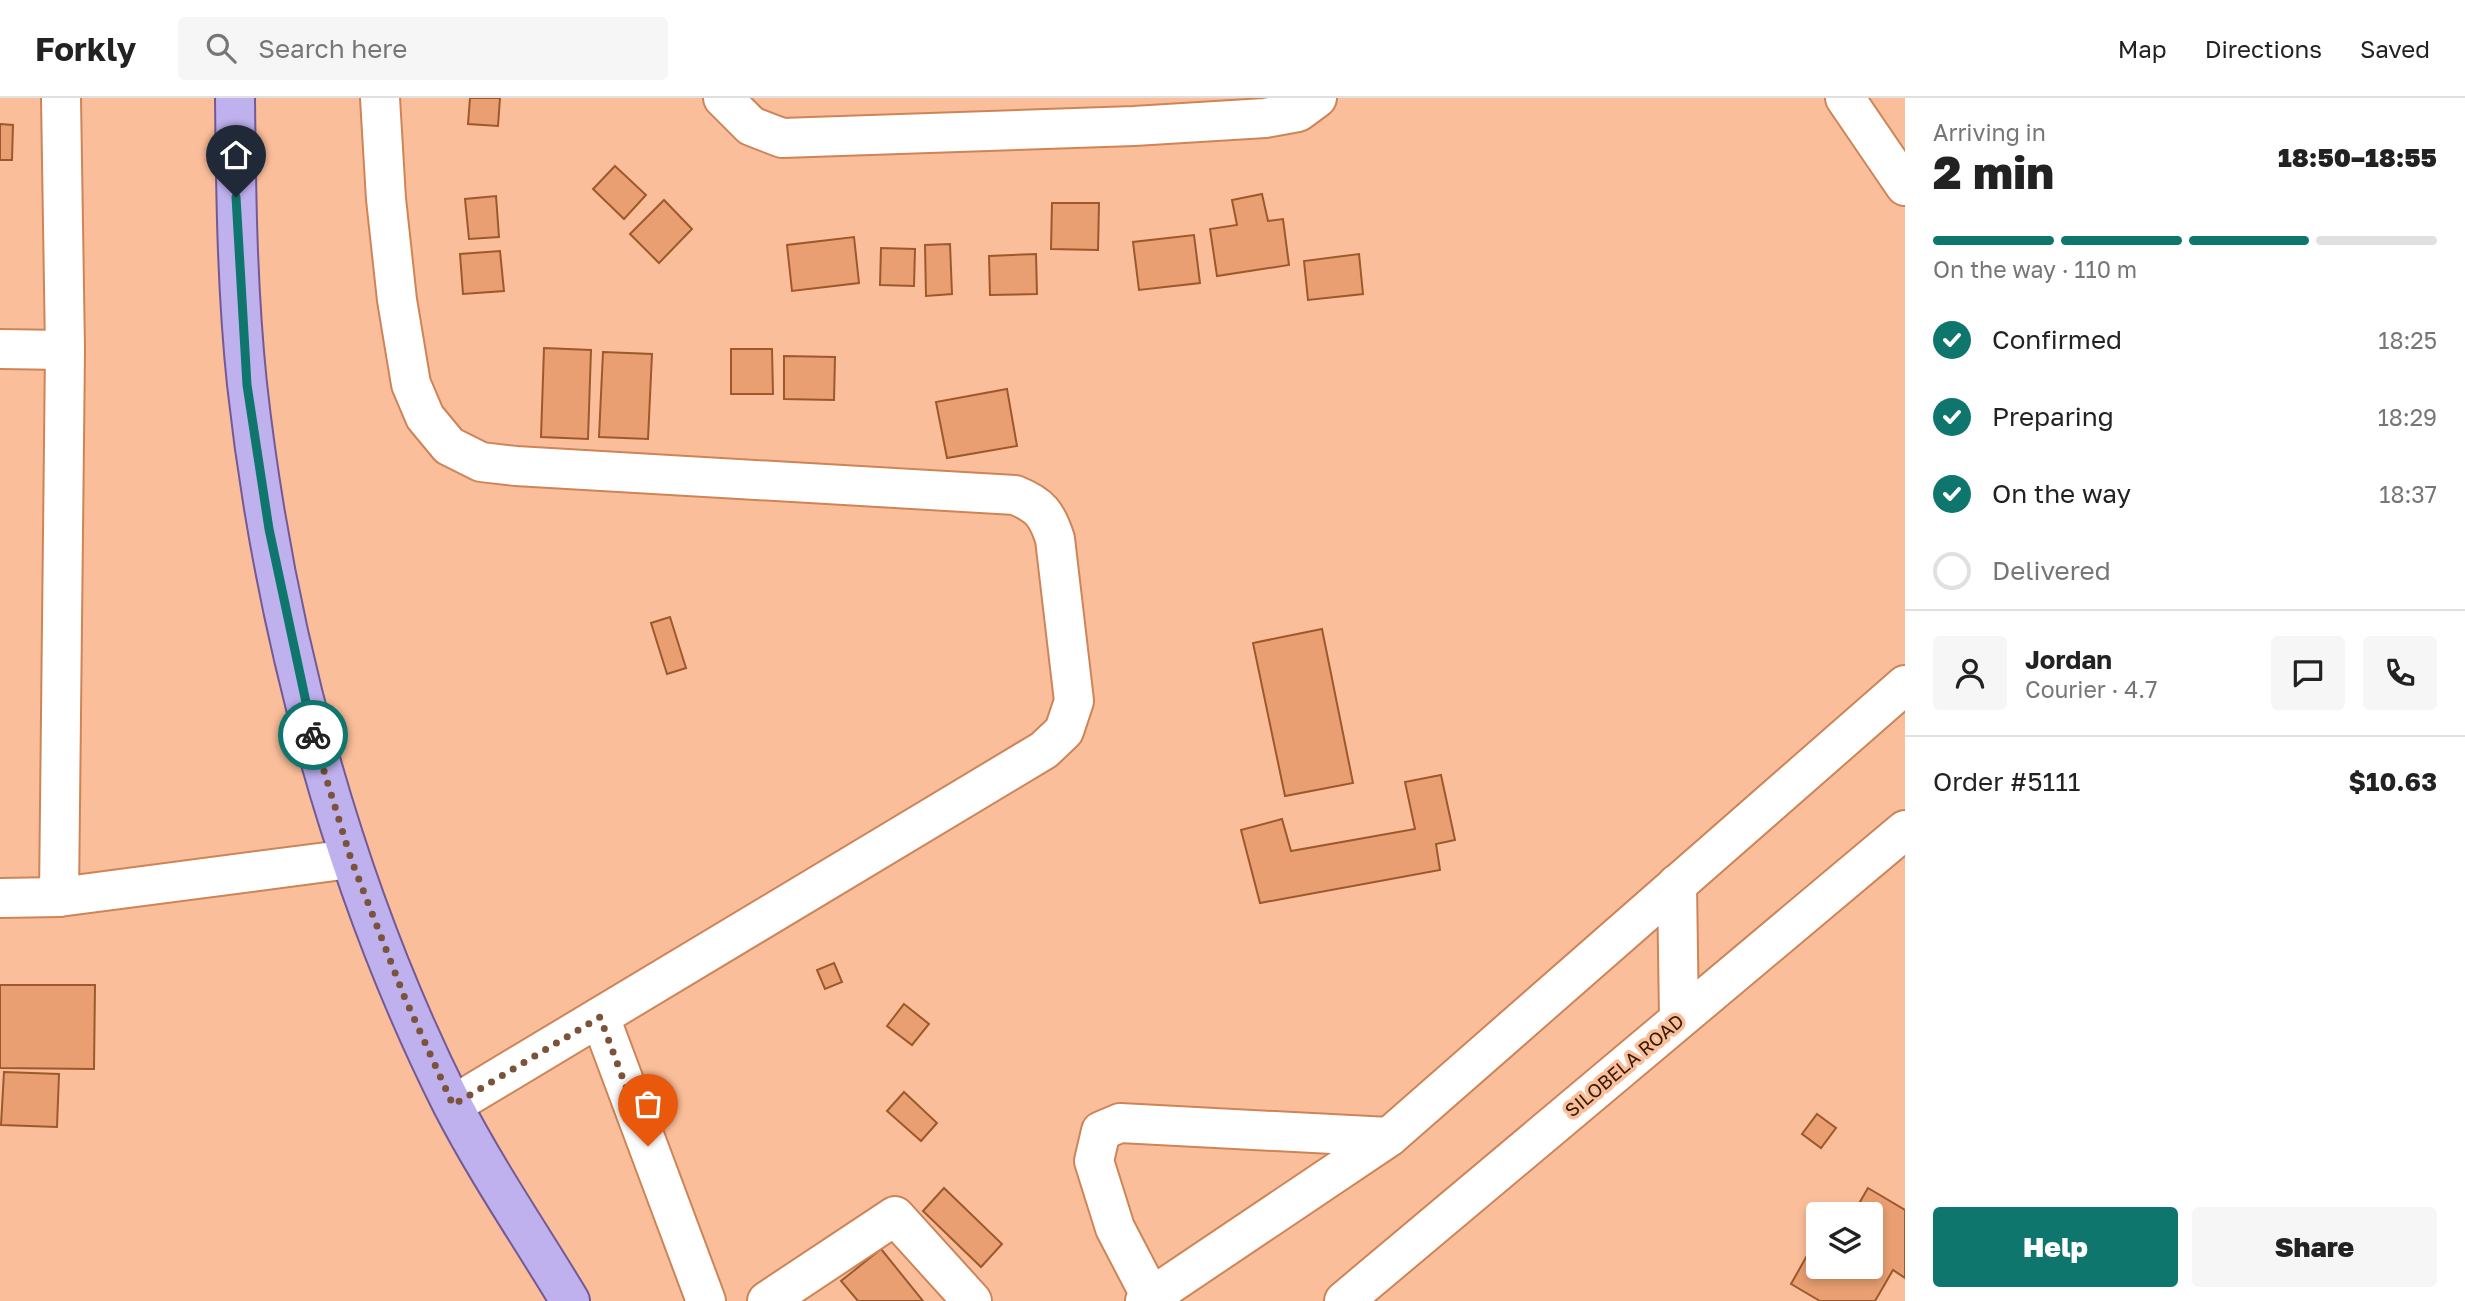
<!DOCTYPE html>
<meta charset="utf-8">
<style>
body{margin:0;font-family:"Golos Text",sans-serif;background:#f6f6f6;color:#222;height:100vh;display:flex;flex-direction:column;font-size:26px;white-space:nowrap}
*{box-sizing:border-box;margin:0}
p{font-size:23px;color:#767676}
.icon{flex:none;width:38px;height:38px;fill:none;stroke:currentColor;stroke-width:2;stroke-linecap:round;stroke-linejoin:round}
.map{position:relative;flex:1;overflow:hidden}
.sheet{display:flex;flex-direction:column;background:#fff;width:560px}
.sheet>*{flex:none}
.controls{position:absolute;left:1806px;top:1104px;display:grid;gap:14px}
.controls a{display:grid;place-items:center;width:77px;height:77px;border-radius:7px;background:#fff;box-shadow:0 4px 10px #0003;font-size:35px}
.pin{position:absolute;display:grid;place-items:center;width:60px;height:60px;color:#fff;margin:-72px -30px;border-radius:50% 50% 50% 0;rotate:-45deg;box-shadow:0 0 7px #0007}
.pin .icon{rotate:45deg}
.courier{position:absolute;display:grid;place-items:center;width:70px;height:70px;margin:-35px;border:5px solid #0f766e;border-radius:50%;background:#fff;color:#222;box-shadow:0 2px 9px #0007}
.summary em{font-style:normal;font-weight:800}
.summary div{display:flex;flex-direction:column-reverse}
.summary{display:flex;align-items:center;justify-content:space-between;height:119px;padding:0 28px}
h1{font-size:46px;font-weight:800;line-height:52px}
.bar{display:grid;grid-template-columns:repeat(4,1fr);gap:10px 7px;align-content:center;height:84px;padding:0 28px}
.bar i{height:9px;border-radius:5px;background:#e0e0e0}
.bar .current{background:#0f766e}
.bar p{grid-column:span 4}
.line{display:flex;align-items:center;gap:18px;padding:0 28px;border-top:2px solid #e0e0e0}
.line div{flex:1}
.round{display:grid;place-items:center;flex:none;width:74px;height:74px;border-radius:7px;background:#f6f6f6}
ol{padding:0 28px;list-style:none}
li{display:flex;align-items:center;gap:21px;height:77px}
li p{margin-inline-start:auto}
li .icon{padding:7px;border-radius:50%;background:#0f766e;color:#fff;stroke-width:4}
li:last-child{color:#767676}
li i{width:38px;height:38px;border:4px solid #e0e0e0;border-radius:50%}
.primary-button{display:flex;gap:14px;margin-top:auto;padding:14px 28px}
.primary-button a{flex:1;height:80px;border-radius:7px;background:#0f766e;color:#fff;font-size:28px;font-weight:800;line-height:80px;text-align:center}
.primary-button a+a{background:#f6f6f6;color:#222}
header{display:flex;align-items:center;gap:42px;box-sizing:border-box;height:98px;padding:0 35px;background:#fff;border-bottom:2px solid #e0e0e0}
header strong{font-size:33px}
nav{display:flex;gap:38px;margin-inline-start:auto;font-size:24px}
.search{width:490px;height:63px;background:#f6f6f6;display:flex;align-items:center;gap:18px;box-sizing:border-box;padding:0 24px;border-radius:7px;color:#767676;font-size:26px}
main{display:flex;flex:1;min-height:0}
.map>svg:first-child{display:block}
</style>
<header>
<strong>Forkly</strong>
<div class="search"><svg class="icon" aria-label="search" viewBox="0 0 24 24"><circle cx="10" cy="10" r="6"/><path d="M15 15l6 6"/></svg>Search here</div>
<nav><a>Map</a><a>Directions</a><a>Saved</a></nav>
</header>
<main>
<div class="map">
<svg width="1905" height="1203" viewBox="0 0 1905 1203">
<rect width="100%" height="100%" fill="#fbbe9a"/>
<g fill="#e99f71" stroke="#9c592b" stroke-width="2">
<path d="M 470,0 L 500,0 L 498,28 L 468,26 Z"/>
<path d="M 0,26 L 13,27 L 12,62 L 0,62 Z"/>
<path d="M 615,68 L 646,97 L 624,121 L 593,91 Z"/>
<path d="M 1262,96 L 1268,123 L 1283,121 L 1289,167 L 1217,178 L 1210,131 L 1237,127 L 1232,102 Z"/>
<path d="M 496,98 L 499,139 L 469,141 L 465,101 Z"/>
<path d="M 664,102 L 692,131 L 659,165 L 630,136 Z"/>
<path d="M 1052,105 L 1099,105 L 1098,152 L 1051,151 Z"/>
<path d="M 1194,137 L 1200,185 L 1139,192 L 1133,144 Z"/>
<path d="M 854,139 L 859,185 L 792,193 L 787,147 Z"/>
<path d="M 950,146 L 952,196 L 926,198 L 925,147 Z"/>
<path d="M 881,150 L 915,151 L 914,188 L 880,187 Z"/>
<path d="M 500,153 L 504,193 L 463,196 L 460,156 Z"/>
<path d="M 1036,156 L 1037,196 L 990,197 L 989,158 Z"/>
<path d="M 1359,156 L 1363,196 L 1308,202 L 1304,163 Z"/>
<path d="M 544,250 L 591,252 L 588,341 L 541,339 Z"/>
<path d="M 731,251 L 772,251 L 773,296 L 731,296 Z"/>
<path d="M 603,254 L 652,256 L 648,341 L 599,339 Z"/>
<path d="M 784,258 L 835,259 L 834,302 L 784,301 Z"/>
<path d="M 1007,291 L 1017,348 L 947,360 L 936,304 Z"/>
<path d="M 670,519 L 686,570 L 667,576 L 651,525 Z"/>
<path d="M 1322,531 L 1353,685 L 1285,698 L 1253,545 Z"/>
<path d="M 1441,677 L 1455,742 L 1436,746 L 1440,772 L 1260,805 L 1241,732 L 1282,721 L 1291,753 L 1415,731 L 1405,684 Z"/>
<path d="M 834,865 L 842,884 L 825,891 L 817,872 Z"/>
<path d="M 0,887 L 95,887 L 94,971 L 0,970 Z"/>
<path d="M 904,906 L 929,926 L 912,947 L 887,928 Z"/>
<path d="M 4,974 L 59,976 L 57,1029 L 1,1027 Z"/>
<path d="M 904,994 L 937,1025 L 921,1043 L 887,1013 Z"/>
<path d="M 1817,1016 L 1836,1030 L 1821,1050 L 1802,1036 Z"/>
<path d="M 944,1090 L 1002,1146 L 981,1169 L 923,1113 Z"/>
<path d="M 1868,1090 L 1905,1112 L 1905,1180 L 1893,1172 L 1875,1203 L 1820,1203 L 1791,1186 L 1818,1138 L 1818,1169 L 1871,1169 L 1871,1116 L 1853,1116 Z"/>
<path d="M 881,1151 L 923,1203 L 858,1203 L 841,1183 Z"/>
</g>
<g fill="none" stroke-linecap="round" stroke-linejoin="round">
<defs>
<g id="minor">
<path d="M 380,0 L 386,101 L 397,202 L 411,286 L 425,319 L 449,348 L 481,364 L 516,368 L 1015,397 C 1040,407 1047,416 1055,441 L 1074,603 L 1064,633 L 1044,652 L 453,1007"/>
<path d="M 723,0 L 751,28 L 782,40 L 1134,28 L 1265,20 L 1298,14 L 1317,0"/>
<path d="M 1845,0 L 1905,88"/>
<path d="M 0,251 L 65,252"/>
<path d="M 1677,786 L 1679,920"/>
<path d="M 59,799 L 65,252 L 61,0"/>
<path d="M 0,800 L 59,799 L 350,761"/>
<path d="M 600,919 L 706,1203"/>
<path d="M 1151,1199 L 1115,1130 L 1094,1063 L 1101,1033 L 1120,1025 L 1389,1039"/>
<path d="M 767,1203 L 895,1118 L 972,1203"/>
<path d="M 1145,1203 L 1389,1039 L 1905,587"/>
<path d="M 1344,1203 L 1905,732"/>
</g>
<path id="major" d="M 235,0 C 236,96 237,191 247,286 C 274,530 342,787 452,1006 C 487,1074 531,1138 570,1203"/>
</defs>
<use href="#minor" stroke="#cd8558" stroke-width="42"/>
<use href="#major" stroke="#735a95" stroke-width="42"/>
<use href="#minor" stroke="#fff" stroke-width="38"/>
<use href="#major" stroke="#bfb0ee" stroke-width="38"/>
</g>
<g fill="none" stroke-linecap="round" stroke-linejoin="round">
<path stroke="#7a533a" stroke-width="7" stroke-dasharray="0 12.6" d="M 313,637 L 351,761 L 404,898 L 453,1007 L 600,919 L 648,1048"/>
<path stroke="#0f766e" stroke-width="9" d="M 236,99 L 247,287 L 269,431 L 313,637"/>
</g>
<g text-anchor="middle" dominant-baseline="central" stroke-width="7" stroke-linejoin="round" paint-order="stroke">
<g font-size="19" fill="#351a06" stroke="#fbbe9a">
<text transform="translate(1624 967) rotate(-40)">SILOBELA ROAD</text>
</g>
</g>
</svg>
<div class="controls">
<a><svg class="icon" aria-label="layers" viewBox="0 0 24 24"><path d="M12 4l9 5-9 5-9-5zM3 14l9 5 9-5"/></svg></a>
</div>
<div class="pin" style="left:648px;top:1048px;background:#ea580c"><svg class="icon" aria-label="bag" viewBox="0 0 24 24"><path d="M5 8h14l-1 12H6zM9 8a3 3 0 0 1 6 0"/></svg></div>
<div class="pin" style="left:236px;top:99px;background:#1f2937"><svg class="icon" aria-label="home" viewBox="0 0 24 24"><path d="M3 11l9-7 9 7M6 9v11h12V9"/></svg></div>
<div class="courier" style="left:313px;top:637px"><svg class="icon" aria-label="bike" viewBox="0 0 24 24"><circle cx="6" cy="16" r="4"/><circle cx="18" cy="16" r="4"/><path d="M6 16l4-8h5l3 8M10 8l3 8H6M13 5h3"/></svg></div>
</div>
<section class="sheet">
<div class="summary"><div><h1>2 min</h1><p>Arriving in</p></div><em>18:50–18:55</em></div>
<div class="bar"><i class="current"></i><i class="current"></i><i class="current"></i><i></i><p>On the way · 110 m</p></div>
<ol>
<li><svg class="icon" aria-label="check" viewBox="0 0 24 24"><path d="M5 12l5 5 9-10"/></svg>Confirmed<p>18:25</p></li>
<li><svg class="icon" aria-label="check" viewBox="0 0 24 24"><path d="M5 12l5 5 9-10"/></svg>Preparing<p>18:29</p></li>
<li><svg class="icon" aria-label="check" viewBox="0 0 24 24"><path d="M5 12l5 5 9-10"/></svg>On the way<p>18:37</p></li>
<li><i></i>Delivered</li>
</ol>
<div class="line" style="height:126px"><a class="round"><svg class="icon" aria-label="person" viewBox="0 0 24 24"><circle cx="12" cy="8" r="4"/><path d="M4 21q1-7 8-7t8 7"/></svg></a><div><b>Jordan</b><p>Courier · 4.7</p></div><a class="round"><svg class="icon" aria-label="chat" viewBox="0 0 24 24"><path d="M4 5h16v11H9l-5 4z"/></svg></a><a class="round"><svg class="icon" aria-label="phone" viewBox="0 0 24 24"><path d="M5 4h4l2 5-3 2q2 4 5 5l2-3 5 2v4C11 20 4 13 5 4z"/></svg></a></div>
<div class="line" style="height:91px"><div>Order #5111</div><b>$10.63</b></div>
<div class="primary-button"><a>Help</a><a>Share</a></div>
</section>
</main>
